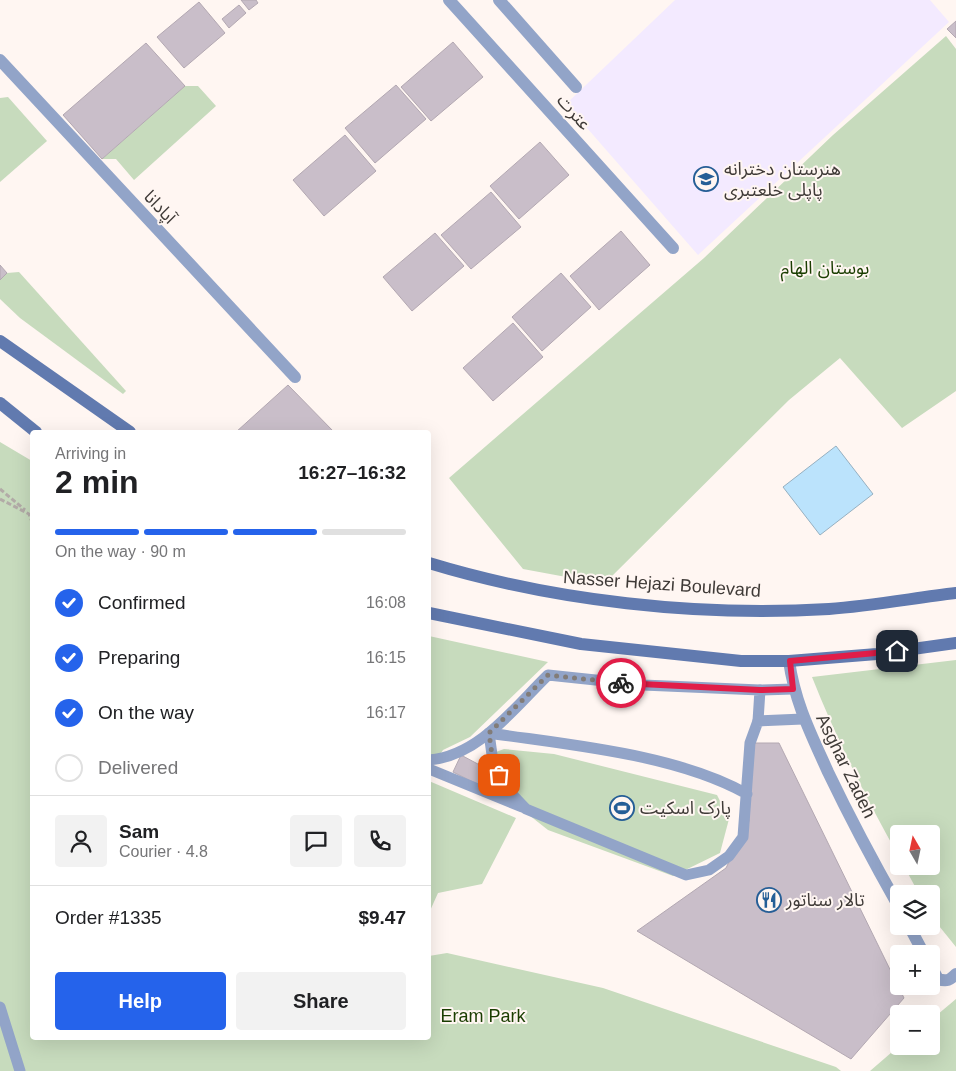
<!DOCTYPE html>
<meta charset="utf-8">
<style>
body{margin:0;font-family:Helvetica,"Noto Sans Arabic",sans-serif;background:#f2f2f2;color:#202124;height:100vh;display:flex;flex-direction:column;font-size:19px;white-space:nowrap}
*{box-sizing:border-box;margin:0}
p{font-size:16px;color:#757577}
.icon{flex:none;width:28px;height:28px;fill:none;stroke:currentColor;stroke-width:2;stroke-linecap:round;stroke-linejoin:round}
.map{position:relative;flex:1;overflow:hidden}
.panel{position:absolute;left:30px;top:430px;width:401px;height:610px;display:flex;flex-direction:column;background:#fff;border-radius:5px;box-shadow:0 5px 20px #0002}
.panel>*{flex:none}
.needle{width:32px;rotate:351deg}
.buttons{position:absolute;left:890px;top:825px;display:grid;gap:10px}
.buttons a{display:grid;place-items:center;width:50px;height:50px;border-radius:5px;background:#fff;box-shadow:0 5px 20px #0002;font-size:25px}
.pin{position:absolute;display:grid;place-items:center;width:42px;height:42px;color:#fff;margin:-21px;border-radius:10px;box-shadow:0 2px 8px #0006}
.courier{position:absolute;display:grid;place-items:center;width:50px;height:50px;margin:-25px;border:4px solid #e11d48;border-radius:50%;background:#fff;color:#222;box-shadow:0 1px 6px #0007}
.summary em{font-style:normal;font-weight:600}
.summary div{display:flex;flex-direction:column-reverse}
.summary{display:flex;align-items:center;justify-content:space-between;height:85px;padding:0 25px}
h1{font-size:32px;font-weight:600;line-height:38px}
.bar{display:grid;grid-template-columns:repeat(4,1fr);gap:8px 5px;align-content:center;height:60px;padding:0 25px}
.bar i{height:6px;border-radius:4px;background:#e0e0e0}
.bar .active{background:#2563eb}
.bar p{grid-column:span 4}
.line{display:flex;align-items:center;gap:12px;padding:0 25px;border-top:1px solid #e0e0e0}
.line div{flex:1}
.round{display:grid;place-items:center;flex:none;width:52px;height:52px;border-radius:5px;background:#f2f2f2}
ol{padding:0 25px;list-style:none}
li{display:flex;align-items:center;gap:15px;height:55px}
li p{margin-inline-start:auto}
li .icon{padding:5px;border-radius:50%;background:#2563eb;color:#fff;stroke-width:4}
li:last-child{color:#757577}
li i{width:28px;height:28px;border:2px solid #e0e0e0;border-radius:50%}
.button{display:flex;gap:10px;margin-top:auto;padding:10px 25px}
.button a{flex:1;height:58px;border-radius:5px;background:#2563eb;color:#fff;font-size:20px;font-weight:600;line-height:58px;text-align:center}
.button a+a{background:#f2f2f2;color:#202124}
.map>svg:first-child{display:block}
</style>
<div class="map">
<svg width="956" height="1071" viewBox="0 0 956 1071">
<rect width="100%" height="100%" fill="#fff6f2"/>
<path fill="#f3eaff" d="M 675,0 L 930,0 L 949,22 L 698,255 L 566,104 Z"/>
<g fill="#c7dbbd">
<path d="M 946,36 L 956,49 L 956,391 L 902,428 L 840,358 L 789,400 L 604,584 L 523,569 L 449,478 L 704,258 L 833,135 Z"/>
<path d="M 185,86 L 198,86 L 216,106 L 134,180 L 116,159 L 102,159 Z"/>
<path d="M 8,97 L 47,141 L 0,182 L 0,98 Z"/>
<path d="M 19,272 L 126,391 L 123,394 L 20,318 L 0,299 L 0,280 L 7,273 Z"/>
<path d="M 0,442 L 32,461 L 32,1038 L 429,1038 L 429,956 L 447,953 L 603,988 L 836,1067 L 841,1071 L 0,1071 Z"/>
<path d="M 429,636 L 548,662 L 470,737 L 443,750 L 429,771 Z"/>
<path d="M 956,660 L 956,947 L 931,916 L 931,894 L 919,894 L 904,866 L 931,866 L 931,834 L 899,834 L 899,857 C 866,798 837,740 812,677 Z"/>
<path d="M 504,749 L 554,754 L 717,795 L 729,819 L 720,853 L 673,876 L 548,830 L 506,797 L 488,777 L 488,755 Z"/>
<path d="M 429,781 L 516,818 L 482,884 L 438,893 L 429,913 Z"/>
<path d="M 956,999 L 956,1071 L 870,1071 L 899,1046 L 931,1046 L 931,1020 Z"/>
</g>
<path fill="#bbe3fc" stroke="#96b0c1" d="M 836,446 L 873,494 L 820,535 L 783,487 Z"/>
<g fill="#c9bec9" stroke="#b3a8b2">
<path d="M 241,0 L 256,0 L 258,3 L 249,10 Z"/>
<path d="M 199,2 L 225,33 L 184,68 L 157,37 Z"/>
<path d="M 239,5 L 246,13 L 229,28 L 222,19 Z"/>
<path d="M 956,21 L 956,38 L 947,29 Z"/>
<path d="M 453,42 L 483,77 L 431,121 L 401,87 Z"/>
<path d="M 146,43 L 185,86 L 102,159 L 63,115 Z"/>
<path d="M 396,85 L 426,119 L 375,163 L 345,128 Z"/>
<path d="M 345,135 L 376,171 L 324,216 L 293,180 Z"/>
<path d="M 540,142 L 569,175 L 519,219 L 490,186 Z"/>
<path d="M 491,192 L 521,227 L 471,269 L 441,235 Z"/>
<path d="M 621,231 L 650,265 L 599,310 L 570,276 Z"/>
<path d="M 435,233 L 464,266 L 412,311 L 383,277 Z"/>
<path d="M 0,265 L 7,273 L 0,280 Z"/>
<path d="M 561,273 L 591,307 L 542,351 L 512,317 Z"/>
<path d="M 513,323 L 543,357 L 493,401 L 463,368 Z"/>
<path d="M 288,385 L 334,432 L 236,432 Z"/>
<path d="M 750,743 L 779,743 L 904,998 L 851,1059 L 637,931 L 726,868 L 749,821 Z"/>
<path d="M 461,755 L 489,770 L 481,786 L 453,772 Z"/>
</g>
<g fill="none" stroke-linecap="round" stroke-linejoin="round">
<g stroke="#b2aba7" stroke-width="3" stroke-dasharray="5 2.5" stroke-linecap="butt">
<path d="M 0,489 L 25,510"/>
<path d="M 0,499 L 29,514 L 32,522"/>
</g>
<g stroke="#92a4c8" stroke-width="11">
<path d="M 760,690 L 793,689"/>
<path d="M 429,760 C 479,756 514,708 548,675 L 643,685 L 760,690 L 758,721"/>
<path d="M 429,769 L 522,807"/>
<path d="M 747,794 C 676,754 569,745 489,733 L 493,762 L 506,788 L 526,809 L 686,875 L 709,870 L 729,856 L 743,837 L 750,743 L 758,721 L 803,719"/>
<path d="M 0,1007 L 20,1071"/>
</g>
<g stroke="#92a4c8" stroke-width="12">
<path d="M 449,0 L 673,248"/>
<path d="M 499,0 L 576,87"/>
<path d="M 0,60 L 295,377"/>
<path d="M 789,661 C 795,703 811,734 828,772 C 850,818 874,863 899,907"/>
<path d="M 909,926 L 924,954"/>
<path d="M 931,966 L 938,979 C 947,982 950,980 956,974"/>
</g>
<g stroke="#617aaf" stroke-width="12">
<path d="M 0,341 L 130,432"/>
<path d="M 0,403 L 36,432"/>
<path d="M 429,563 C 554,601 698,617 829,609 C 871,606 914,598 956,593"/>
<path d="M 429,613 L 581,644 L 741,661 L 789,661 L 877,654 L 956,643"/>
</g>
</g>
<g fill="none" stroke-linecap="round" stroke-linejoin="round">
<path stroke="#827c78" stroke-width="5" stroke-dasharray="0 9" d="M 499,775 L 493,762 L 489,733 L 548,675 L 621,683"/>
<path stroke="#e11d48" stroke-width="6" d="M 621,683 L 760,690 L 793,689 L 790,661 L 897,651"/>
</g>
<defs>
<symbol id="school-ring" viewBox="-11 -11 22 22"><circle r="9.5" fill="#fff6f2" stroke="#255e96" stroke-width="1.5"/><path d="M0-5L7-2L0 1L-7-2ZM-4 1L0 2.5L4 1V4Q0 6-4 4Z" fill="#255e96"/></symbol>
<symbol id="stadium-ring" viewBox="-11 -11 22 22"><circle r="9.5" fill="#fff6f2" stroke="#255e96" stroke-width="1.5"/><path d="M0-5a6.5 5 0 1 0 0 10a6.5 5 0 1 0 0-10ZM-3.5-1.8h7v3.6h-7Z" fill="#255e96"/></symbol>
<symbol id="restaurant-ring" viewBox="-11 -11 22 22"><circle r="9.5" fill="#fff6f2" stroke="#255e96" stroke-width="1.5"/><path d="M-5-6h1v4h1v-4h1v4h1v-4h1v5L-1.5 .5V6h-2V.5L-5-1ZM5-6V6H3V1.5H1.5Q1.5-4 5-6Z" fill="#255e96"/></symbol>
</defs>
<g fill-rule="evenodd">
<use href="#school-ring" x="692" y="165" width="28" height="28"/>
<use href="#stadium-ring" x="608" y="794" width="28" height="28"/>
<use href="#restaurant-ring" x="755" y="886" width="28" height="28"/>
</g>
<g text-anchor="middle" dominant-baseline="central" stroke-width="4" stroke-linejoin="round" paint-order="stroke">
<g font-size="18" fill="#3f3a37" stroke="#fff6f2">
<text transform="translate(574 112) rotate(48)">عترت</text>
<text transform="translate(160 207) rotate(47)">آپادانا</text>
<text transform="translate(662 584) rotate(4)">Nasser Hejazi Boulevard</text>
<text transform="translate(846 766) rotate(64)">Asghar Zadeh</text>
</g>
<g font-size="18" fill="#3f3a37" stroke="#fff6f2" text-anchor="start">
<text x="724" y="169">هنرستان دخترانه<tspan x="724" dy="21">پاپلی خلعتبری</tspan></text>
<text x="640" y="808">پارک اسکیت</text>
<text x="786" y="900">تالار سناتور</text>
</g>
<g font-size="18" fill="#1a3d00" stroke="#fff6f2">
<text x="825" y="268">بوستان الهام</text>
<text x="483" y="1016">Eram Park</text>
</g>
</g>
</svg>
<div class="buttons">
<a><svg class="needle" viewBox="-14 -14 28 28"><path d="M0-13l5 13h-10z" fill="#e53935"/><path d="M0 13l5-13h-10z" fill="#757577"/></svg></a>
<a><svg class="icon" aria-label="layers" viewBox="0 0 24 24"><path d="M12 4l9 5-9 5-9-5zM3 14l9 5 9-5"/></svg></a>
<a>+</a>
<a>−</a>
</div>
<div class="pin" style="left:499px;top:775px;background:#ea580c"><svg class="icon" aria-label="bag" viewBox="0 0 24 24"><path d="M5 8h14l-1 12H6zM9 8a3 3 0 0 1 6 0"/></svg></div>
<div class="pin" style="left:897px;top:651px;background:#1f2937"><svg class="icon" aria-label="home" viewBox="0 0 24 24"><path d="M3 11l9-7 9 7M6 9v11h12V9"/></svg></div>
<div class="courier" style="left:621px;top:683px"><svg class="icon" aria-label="bike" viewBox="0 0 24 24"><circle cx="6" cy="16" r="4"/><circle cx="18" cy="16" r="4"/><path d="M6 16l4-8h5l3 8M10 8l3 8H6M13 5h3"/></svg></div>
<section class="panel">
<div class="summary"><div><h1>2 min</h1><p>Arriving in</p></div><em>16:27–16:32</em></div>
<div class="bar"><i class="active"></i><i class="active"></i><i class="active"></i><i></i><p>On the way · 90 m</p></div>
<ol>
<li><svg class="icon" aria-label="check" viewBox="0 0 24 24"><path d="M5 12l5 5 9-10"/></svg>Confirmed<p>16:08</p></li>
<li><svg class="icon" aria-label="check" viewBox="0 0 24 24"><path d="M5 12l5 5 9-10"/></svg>Preparing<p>16:15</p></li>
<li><svg class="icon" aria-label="check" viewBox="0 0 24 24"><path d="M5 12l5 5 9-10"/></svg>On the way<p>16:17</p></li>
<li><i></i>Delivered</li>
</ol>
<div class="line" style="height:90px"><a class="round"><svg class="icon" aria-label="person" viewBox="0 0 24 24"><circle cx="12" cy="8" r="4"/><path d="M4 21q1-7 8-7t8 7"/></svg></a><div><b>Sam</b><p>Courier · 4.8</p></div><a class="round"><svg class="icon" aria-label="chat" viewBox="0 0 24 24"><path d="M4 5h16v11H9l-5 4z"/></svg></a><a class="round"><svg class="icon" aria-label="phone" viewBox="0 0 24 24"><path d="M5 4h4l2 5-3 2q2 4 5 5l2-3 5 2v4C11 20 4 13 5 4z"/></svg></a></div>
<div class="line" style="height:65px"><div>Order #1335</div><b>$9.47</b></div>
<div class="button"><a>Help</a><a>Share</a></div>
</section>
</div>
